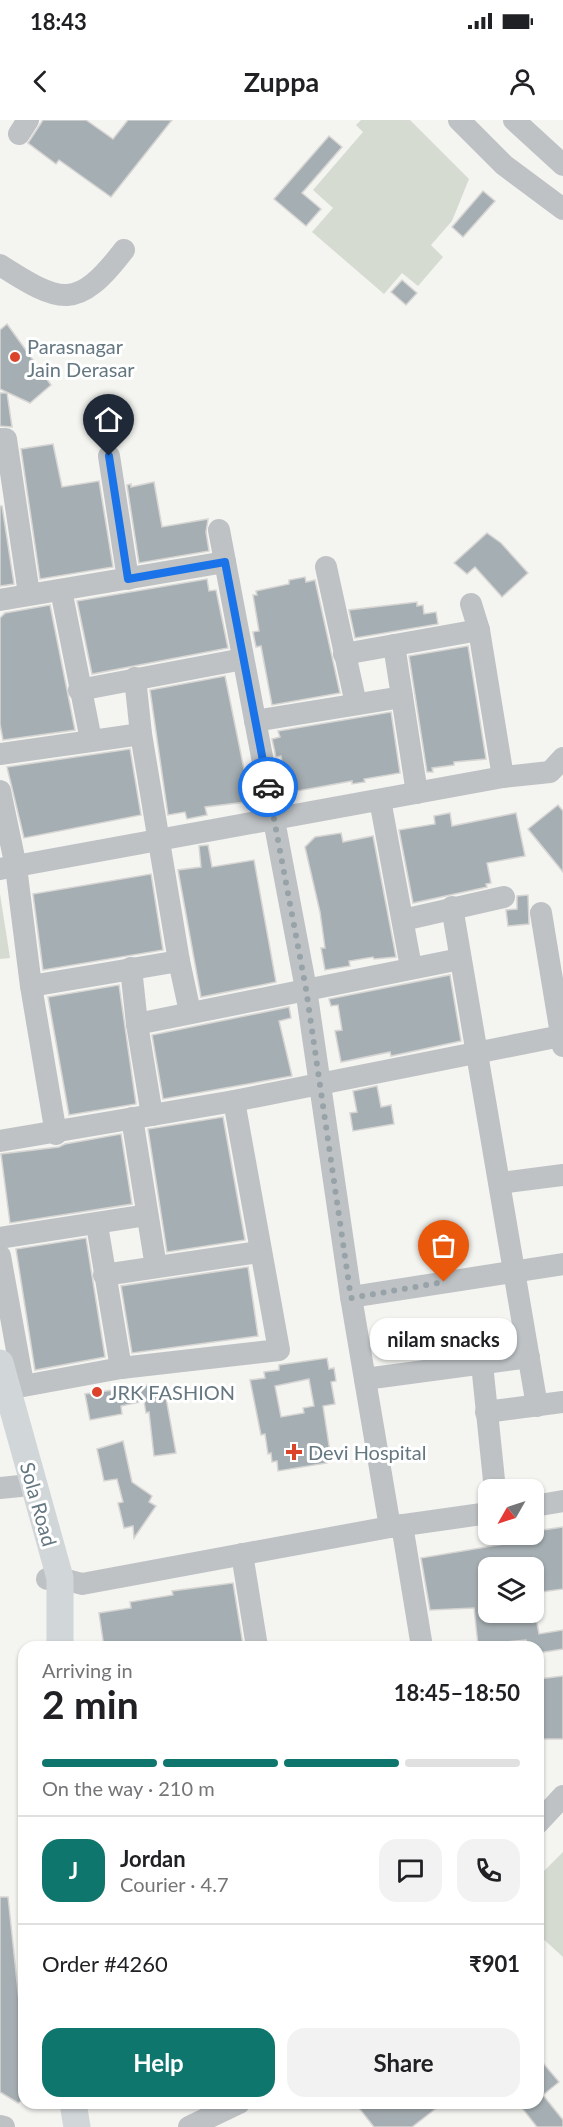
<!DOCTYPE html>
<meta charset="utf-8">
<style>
body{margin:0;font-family:Lato,sans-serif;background:#f2f2f2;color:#202124;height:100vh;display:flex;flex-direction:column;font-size:22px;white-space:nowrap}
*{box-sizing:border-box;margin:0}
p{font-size:20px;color:#757577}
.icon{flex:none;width:33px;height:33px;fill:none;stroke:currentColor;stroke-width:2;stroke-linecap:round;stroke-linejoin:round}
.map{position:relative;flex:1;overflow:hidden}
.sheet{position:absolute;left:18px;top:1521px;width:526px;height:468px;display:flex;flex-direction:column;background:#fff;border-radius:18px;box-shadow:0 2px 4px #0004}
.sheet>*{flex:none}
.needle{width:39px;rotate:231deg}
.buttons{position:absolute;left:478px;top:1359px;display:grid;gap:12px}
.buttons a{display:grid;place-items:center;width:66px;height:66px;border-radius:12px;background:#fff;box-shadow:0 2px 4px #0004;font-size:30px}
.pin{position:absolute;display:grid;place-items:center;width:51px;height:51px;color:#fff;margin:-62px -26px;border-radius:50% 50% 50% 0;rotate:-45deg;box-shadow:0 0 6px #0007}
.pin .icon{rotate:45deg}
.courier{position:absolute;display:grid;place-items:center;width:60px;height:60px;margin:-30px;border:4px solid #1a73e8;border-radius:50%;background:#fff;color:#222;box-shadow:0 2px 8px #0007}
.bubble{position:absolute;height:42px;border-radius:18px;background:#fff;box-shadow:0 2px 4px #0004;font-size:20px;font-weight:700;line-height:42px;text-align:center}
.overview em{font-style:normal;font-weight:700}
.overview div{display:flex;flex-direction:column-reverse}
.overview{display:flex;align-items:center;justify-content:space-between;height:102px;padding:0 24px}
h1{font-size:39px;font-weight:700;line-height:45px}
.bar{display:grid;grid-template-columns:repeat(4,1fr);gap:9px 6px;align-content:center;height:72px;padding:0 24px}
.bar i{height:8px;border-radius:4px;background:#e0e0e0}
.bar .selected{background:#0f766e}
.bar p{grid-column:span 4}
.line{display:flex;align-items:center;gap:15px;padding:0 24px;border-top:2px solid #e0e0e0}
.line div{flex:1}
.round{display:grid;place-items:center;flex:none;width:63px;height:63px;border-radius:18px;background:#f2f2f2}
.cta{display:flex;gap:12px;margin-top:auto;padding:12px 24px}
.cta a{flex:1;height:69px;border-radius:18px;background:#0f766e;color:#fff;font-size:24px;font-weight:700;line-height:69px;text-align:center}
.cta a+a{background:#f2f2f2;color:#202124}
.status{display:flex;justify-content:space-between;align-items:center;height:42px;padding:0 30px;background:#fff;direction:ltr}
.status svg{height:16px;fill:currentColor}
header{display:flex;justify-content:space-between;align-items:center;height:78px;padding:0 24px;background:#fff;font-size:27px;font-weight:700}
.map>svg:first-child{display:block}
</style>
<div class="status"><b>18:43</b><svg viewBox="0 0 49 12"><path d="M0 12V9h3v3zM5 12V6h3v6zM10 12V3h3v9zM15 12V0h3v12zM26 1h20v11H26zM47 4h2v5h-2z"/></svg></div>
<header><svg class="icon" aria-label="back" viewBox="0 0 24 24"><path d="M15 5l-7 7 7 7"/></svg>Zuppa<svg class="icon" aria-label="person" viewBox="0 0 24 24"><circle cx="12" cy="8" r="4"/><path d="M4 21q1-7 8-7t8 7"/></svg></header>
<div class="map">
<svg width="563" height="2007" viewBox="0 0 563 2007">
<rect width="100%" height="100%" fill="#f4f4f1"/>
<g fill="#d6dbd2">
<path d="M 361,0 L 410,0 L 469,59 L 452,101 L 431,125 L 443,137 L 418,166 L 402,153 L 384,174 L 312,112 L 333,88 L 313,70 L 363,12 L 356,5 Z"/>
<path d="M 0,774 L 10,838 L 0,839 Z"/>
<path d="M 563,1732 L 563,1837 L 539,1815 L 538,1757 Z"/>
</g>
<g fill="#a5aeb2" stroke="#d6d5d3" stroke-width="1.5" fill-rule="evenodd">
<path d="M 43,0 L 86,0 L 113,19 L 128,0 L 172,0 L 111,77 L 59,40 L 56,44 L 28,23 Z"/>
<path d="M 329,16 L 342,27 L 302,73 L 321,89 L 306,106 L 274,79 Z"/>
<path d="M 483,71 L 495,81 L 463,117 L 452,107 Z"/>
<path d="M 402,160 L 417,173 L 406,185 L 391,172 Z"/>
<path d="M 7,204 L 51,265 L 30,283 L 0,269 L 0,210 Z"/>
<path d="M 0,273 L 7,273 L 12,307 L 0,306 Z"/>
<path d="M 53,324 L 62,367 L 99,361 L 113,447 L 40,459 L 21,329 Z"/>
<path d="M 154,362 L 162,407 L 208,399 L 206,412 L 209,431 L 139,443 L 127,365 L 131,364 L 131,367 Z"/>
<path d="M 0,386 L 2,386 L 14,464 L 0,466 Z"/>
<path d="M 487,413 L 501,423 L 528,453 L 502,477 L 475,447 L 467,454 L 454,443 Z"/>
<path d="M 305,457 L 306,462 L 315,460 L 340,573 L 272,585 L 261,526 L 256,527 L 253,512 L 259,511 L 253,475 L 257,475 L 256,471 L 289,464 L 289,460 Z"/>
<path d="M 207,459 L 209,471 L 216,470 L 228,528 L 92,554 L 77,481 Z"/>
<path d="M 417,482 L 417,486 L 423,485 L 424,494 L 436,492 L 438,504 L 355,518 L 349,490 Z"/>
<path d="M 50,485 L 75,610 L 3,620 L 0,604 L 0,498 L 5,493 Z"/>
<path d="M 468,526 L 486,639 L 454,642 L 454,645 L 432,648 L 433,652 L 427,652 L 409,536 Z"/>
<path d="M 225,556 L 246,659 L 249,673 L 244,674 L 246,682 L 205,687 L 207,695 L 187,699 L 185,692 L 168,695 L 150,570 Z"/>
<path d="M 391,592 L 400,653 L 364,659 L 365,662 L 352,664 L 352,661 L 292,672 L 291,668 L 287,669 L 281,636 L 276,637 L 272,619 L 280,617 L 278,611 Z"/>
<path d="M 130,629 L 141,695 L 24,718 L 7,647 Z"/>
<path d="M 558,685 L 563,691 L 563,752 L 528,709 Z"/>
<path d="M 450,693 L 452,706 L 516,693 L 525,736 L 487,743 L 491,763 L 486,764 L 487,767 L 413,783 L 399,710 L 435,704 L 434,696 Z"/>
<path d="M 341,713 L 343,722 L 373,716 L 396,837 L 374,839 L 373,837 L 349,841 L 350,846 L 325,850 L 321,828 L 325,828 L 320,792 L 305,727 L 315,717 Z"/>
<path d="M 208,725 L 212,747 L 254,740 L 276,862 L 201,877 L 178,750 L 201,747 L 199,726 Z"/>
<path d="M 151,754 L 163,830 L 43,850 L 33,774 Z"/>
<path d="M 528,775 L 529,804 L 508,806 L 506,790 L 517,789 L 517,776 Z"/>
<path d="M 450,855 L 461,921 L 391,936 L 390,932 L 341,942 L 335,911 L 342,910 L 338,885 L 331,886 L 329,879 Z"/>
<path d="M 119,865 L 136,984 L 69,995 L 48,877 Z"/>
<path d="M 289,887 L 291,898 L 279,901 L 292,956 L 163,979 L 152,915 Z"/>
<path d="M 377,966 L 381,987 L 391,985 L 394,1004 L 353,1011 L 350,993 L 357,992 L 353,971 Z"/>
<path d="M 223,997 L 245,1120 L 167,1132 L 148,1009 Z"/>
<path d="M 121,1014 L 132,1084 L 10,1103 L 1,1034 L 59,1027 L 65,1024 Z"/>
<path d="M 86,1118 L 105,1237 L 35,1250 L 16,1129 Z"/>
<path d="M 248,1147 L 258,1216 L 132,1233 L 121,1166 Z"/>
<path d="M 327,1238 L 329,1249 L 334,1248 L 336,1261 L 331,1262 L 335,1284 L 323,1286 L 330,1332 L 325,1333 L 327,1343 L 278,1351 L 277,1341 L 272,1342 L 271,1333 L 268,1334 L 265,1314 L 261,1315 L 250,1260 L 265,1258 L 264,1252 L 279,1250 L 279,1245 ZM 309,1259 L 314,1286 L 303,1288 L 304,1293 L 281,1297 L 275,1266 Z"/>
<path d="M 156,1264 L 157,1268 L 164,1267 L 176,1333 L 154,1336 L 149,1292 L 146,1293 L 144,1281 L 121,1286 L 122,1294 L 90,1300 L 85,1274 Z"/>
<path d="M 123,1321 L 132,1362 L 152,1376 L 149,1382 L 156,1386 L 134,1418 L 133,1406 L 124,1408 L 118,1383 L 123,1382 L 117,1359 L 104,1361 L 97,1329 Z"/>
<path d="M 563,1407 L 563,1469 L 534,1473 L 534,1438 L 489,1445 L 489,1494 L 535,1492 L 539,1514 L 563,1510 L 563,1529 L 538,1533 L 538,1527 L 527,1527 L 526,1520 L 478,1525 L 474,1488 L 430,1490 L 421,1438 L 534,1419 L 543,1416 L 543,1410 Z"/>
<path d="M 233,1463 L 243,1525 L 104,1527 L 99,1493 L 131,1488 L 130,1482 L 173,1475 L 172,1471 Z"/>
<path d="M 563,1556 L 563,1619 L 538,1619 L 538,1559 Z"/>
<path d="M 0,1777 L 8,1777 L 24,1928 L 24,1979 L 18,1983 L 0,1972 Z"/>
<path d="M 538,1937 L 559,1962 L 543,1975 L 563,2000 L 563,2007 L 537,2007 L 518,1983 L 538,1983 Z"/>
<path d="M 355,1983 L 443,1983 L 412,2007 L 374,2007 Z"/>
</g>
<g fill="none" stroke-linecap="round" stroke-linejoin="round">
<g stroke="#bec2c5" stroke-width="22">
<path d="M 459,0 L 504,45 L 563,89"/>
<path d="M 514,0 L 563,45"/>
<path d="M 19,14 L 28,0"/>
<path d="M 0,145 C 61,184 77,191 124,130"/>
<path d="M 0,319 L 6,319 L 29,474"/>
<path d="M 109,336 L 128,459"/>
<path d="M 219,410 L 306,869 L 351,1177 L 390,1407"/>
<path d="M 326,447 L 356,584"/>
<path d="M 61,470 L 91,620"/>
<path d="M 0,480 L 225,442"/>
<path d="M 471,484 L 479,510 L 503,657"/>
<path d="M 394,525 L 417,673"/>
<path d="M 344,534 L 479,510"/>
<path d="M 135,558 L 141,614 L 179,841 L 190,892"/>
<path d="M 79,570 L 243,539"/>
<path d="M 255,601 L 402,577"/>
<path d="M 0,634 L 141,614"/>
<path d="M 0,671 L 16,747 L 31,866 L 56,1014"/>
<path d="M 380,680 L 411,847"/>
<path d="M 0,749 L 503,657 L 550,652 L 563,638"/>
<path d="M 452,787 L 537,1286"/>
<path d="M 541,793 L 563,926"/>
<path d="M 403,800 L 504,777"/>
<path d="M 131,848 L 137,904 L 152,995"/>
<path d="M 31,866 L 179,841"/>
<path d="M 137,904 L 460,839"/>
<path d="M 132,998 L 156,1147"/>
<path d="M 0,1021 L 234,981 L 561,916"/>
<path d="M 500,1063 L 563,1055"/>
<path d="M 97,1105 L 121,1248"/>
<path d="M 0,1118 L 147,1095"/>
<path d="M 0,1136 L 22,1258"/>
<path d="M 104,1155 L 259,1132"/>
<path d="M 351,1177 L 563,1144"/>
<path d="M 482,1244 L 495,1370"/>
<path d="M 365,1259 L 529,1237"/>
<path d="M 7,1269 L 121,1248 L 279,1230 L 234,981"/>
<path d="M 486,1292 L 563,1282"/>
<path d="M 0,1368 L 20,1366"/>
<path d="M 534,1386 L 563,1381"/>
<path d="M 402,1405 L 422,1527"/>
<path d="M 242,1434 L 257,1527"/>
<path d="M 47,1459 L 60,1458 L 82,1464 L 390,1407 L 489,1393"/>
<path d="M 538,1703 L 563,1676"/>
<path d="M 0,2006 L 4,2007"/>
<path d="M 189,2007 L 239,1983"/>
</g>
<g stroke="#d1d6d9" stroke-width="27">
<path d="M 0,1243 L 60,1458 L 60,1527"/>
<path d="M 73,1983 L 77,2007"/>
</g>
</g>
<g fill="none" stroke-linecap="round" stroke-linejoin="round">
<path stroke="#97a3a8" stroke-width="6" stroke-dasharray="0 10.8" d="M 268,667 L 306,869 L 351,1178 L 444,1162"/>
<path stroke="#1a73e8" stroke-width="8" d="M 109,336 L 128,459 L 225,442 L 268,667"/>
</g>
<g fill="#db442a" stroke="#fff" stroke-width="2">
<circle cx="15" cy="237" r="6"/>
<circle cx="97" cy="1272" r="6"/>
<path d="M291 1323h6v6h6v6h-6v6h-6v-6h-6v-6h6z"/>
</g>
<g text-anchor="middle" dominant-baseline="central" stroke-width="6" stroke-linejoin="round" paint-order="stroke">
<g font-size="20" fill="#657781" stroke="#fff" text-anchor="start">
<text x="27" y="226">Parasnagar<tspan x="27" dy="23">Jain Derasar</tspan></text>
<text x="109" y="1272">JRK FASHION</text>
<text x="308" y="1332">Devi Hospital</text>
</g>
<g font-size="20" fill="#657781" stroke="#fff">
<text transform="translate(39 1384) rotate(74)">Sola Road</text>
</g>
</g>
</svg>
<div class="buttons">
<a><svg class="needle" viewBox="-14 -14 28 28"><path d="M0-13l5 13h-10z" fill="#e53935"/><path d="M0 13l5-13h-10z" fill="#757577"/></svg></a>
<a><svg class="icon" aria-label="layers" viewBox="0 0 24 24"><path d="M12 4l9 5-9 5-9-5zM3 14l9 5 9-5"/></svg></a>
</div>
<div class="pin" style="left:444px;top:1162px;background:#ea580c"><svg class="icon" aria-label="bag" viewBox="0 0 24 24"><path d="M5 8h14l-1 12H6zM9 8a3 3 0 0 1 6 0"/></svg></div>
<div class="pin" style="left:109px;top:336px;background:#1f2937"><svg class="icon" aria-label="home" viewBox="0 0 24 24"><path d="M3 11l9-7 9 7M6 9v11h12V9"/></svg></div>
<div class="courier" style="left:268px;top:667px"><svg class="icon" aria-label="car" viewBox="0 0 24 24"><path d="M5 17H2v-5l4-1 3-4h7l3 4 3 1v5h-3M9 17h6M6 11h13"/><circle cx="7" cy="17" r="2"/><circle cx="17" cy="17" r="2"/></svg></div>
<div class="bubble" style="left:370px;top:1198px;width:147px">nilam snacks</div>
<section class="sheet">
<div class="overview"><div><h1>2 min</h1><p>Arriving in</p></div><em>18:45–18:50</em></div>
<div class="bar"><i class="selected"></i><i class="selected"></i><i class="selected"></i><i></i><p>On the way · 210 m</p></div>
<div class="line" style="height:108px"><b class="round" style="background:#0f766e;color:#fff">J</b><div><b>Jordan</b><p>Courier · 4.7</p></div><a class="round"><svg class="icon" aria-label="chat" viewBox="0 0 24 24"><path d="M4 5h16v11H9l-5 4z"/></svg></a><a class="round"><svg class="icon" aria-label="phone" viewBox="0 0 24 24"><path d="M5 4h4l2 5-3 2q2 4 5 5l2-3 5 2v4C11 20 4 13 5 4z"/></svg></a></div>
<div class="line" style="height:78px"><div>Order #4260</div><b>₹901</b></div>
<div class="cta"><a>Help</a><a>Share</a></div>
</section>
</div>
